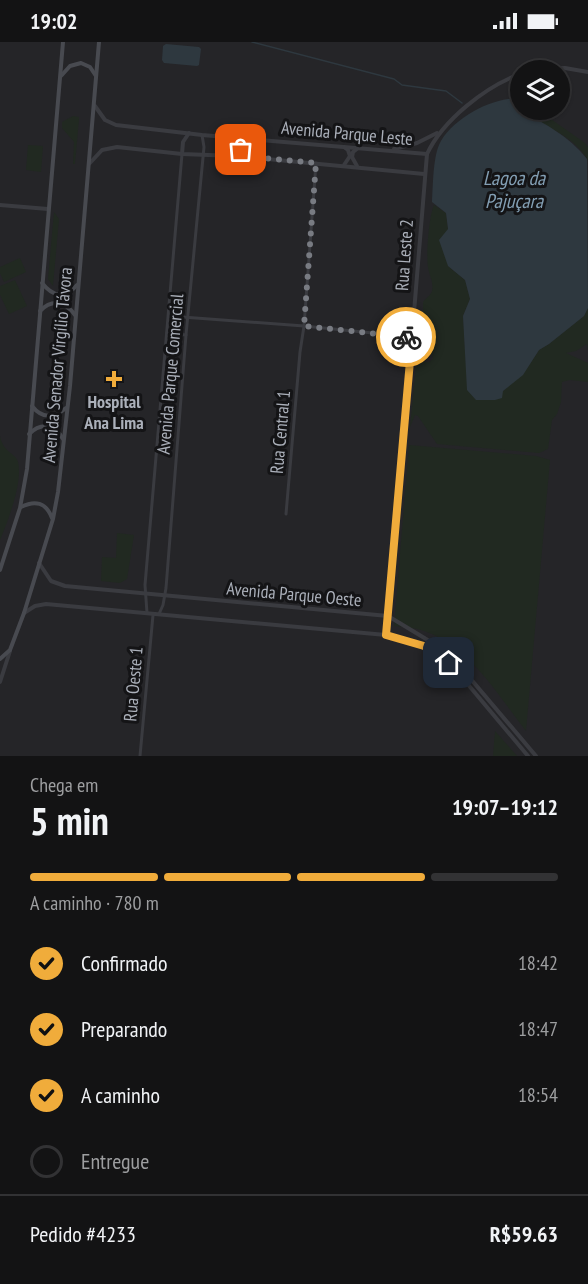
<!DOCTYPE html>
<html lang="pt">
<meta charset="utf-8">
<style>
body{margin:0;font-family:"PT Sans Narrow",sans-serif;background:#1c1c1d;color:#f1f3f6;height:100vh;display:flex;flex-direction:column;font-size:22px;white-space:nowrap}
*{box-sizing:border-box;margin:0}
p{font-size:20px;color:#9d9ea0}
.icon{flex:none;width:33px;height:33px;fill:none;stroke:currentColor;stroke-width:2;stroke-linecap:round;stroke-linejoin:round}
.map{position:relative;height:714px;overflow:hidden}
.panel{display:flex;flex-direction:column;background:#131314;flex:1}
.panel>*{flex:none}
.tools{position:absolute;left:510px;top:18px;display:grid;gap:12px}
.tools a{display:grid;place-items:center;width:60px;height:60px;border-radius:50%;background:#131314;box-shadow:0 2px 4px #0004,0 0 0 2px #323234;font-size:30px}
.pin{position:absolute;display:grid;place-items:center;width:51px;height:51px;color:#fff;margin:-26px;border-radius:12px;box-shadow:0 3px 9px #0006}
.courier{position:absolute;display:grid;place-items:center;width:60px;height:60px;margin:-30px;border:4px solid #f0ac3b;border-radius:50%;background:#fff;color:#222;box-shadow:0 2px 8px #0007}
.overview em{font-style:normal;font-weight:800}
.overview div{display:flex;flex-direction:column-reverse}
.overview{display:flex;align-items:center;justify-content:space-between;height:102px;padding:0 30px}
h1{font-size:39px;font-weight:800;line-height:45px}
.bar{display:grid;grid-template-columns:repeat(4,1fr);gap:9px 6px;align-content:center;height:72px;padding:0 30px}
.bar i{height:8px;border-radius:4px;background:#323234}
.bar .selected{background:#f0ac3b}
.bar p{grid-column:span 4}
.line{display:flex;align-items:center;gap:15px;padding:0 30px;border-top:2px solid #323234}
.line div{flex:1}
ol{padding:0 30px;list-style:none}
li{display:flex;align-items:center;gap:18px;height:66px}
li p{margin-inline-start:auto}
li .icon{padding:6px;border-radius:50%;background:#f0ac3b;color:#111;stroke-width:4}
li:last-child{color:#9d9ea0}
li i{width:33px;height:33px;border:3px solid #323234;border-radius:50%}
.status{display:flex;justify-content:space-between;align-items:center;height:42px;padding:0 30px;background:#131314;direction:ltr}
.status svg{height:16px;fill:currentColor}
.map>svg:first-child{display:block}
</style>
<div class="status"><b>19:02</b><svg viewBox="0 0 49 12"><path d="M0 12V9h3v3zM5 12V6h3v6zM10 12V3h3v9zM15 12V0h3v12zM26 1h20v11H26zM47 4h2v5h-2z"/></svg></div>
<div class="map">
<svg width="588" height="714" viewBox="0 0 588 714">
<rect width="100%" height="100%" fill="#19191b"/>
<path fill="#252528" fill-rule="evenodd" d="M 0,0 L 588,0 L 588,714 L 0,714 ZM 520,28 L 560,28 L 560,68 L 520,68 Z"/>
<g fill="#212921">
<path d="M 522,68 L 538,68 L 585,101 L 588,105 L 588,119 C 575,93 543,85 522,68 Z"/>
<path d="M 73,74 L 79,75 L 79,77 L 75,122 L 73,122 L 74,100 L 62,86 L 62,80 Z"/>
<path d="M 28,103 L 43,104 L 41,130 L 26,128 Z"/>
<path d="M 434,163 L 446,171 L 448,187 L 448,224 L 465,238 L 470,257 L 463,274 L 467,338 L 503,349 L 528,325 L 539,308 L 549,302 L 584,274 L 588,266 L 588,309 L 587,302 L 576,309 L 566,311 L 588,321 L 588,340 L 570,338 L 562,340 L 561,360 L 557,372 L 552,378 L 548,407 L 539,411 L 437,402 L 418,374 L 415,373 L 410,385 L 416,324 L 421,320 L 429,320 L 433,317 L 432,313 L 426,307 L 421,297 L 426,278 L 423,273 L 423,260 C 426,256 431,253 432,249 C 434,241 429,233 428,225 C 426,213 429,174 434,163 Z"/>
<path d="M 54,170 L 59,177 L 53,244 L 48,237 Z"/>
<path d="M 20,216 L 26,230 L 4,240 L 0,231 L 0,225 Z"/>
<path d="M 15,238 L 27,264 L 9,272 L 0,253 L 0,244 Z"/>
<path d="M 0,394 C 3,411 16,411 18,420 C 23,440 8,479 0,498 Z"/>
<path d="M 409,403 L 536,414 L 550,418 L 526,689 C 498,653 471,607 427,590 C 417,586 405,585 394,584 Z"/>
<path d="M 117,491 L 134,493 L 127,537 L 120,541 L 101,539 L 102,515 L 116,516 Z"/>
<path d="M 495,689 L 517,714 L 493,714 Z"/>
</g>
<g fill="#2e383f">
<path d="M 166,2 L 199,5 L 201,7 L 199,23 L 197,24 L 164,21 L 162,18 L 163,4 Z"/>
<path d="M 508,57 L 516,57 L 520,68 C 545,82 569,94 587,117 L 588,266 L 584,274 L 549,302 L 539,308 L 523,333 L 503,349 L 502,356 L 495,358 L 476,358 L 467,348 L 463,274 L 470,257 L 465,238 L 448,224 L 439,198 L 448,187 L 446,171 L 432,160 C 433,144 433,117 439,103 C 449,80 484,60 508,57 Z"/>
</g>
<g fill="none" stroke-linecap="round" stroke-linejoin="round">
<path stroke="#2e383f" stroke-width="1.5" d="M 252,0 L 394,37 L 402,43 L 446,49 L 462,61"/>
<g stroke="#3a3b40" stroke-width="3">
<path d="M 169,274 L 304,284 L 412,295 L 388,574"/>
<path d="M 167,291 L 186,293"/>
<path d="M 286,472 L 300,310 L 304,284 L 316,121"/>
<path d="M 147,571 L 145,543 L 182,112"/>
<path d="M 159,572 L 163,563 L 166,546 L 186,293 L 204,105 L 202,93"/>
<path d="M 140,714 L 153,573"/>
</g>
<g stroke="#3a3b40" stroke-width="4">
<path d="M 534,28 L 565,26 L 588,30"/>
<path d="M 95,64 L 105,78 L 116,83 L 202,93 L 427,112"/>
<path d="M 344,105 L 348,108 L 350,114 L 344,123"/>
<path d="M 394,107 L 417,101 L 437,91"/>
<path d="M 182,112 L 183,100 L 189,91"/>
<path d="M 235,113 L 239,104 L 237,95"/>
<path d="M 242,114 L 241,105 L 246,96"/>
<path d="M 90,121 L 102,108 L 117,105 L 182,112 L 235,114 L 424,132"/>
<path d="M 357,124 L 352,115 L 353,110 L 358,106"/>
<path d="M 0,163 L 48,167"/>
<path d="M 412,295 L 427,112 C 443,78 485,45 520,32"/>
<path d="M 39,521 L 51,539 L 65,544 L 388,574 L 431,600 L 453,616 L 536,714"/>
<path d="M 24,571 L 35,564 L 46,562 L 386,593 C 413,601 435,607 455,627 L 528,714"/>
<path d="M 386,593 L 388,574"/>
<path d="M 0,640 L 10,609"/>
</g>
<g stroke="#484a50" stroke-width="4">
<path d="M 61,34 L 70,24 L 81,21 L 90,25 L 96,34"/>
<path d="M 42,241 C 53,255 65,257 77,243"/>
<path d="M 40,269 C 52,257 65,259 75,273"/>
<path d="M 32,364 C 42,377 54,376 66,366"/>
<path d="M 29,392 C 41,380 55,382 63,397"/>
<path d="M 21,465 C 35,458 46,460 52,476"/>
<path d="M 0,528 L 20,466 L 27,427 L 63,0"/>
<path d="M 0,617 L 10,608 L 24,571 L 53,477 L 58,450 L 70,344 L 99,0"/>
</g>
</g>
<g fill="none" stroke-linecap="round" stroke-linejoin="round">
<path stroke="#787b82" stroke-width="6" stroke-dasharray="0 10.8" d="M 241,108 L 242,114 L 316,121 L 304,284 L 406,295"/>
<path stroke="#f0ac3b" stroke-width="8" d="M 406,295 L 412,296 L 386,593 L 424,604 L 449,621"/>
</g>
<path fill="#f0ac3b" stroke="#141416" stroke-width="2" d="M111 328h6v6h6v6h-6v6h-6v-6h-6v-6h6z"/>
<g text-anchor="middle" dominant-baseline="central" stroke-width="6" stroke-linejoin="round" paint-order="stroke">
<g font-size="18" fill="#abb0ba" stroke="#141416">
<text transform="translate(347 91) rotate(5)">Avenida Parque Leste</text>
<text transform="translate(404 213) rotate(-86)">Rua Leste 2</text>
<text transform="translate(57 323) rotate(-85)">Avenida Senador Virgílio Távora</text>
<text transform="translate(170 332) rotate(-85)">Avenida Parque Comercial</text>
<text transform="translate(280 390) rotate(-85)">Rua Central 1</text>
<text transform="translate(294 552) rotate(5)">Avenida Parque Oeste</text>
<text transform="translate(133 642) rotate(-85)">Rua Oeste 1</text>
</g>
<g font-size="18" font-weight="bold" fill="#abb0ba" stroke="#141416">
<text x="114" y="359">Hospital<tspan x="114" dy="21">Ana Lima</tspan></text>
</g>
<g font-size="20" font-style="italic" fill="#839fb4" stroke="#141416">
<text x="514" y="136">Lagoa da<tspan x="514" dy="23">Pajuçara</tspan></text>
</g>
</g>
</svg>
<div class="tools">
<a><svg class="icon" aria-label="layers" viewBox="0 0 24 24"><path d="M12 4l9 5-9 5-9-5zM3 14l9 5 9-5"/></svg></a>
</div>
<div class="pin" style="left:241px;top:108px;background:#ea580c"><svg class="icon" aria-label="bag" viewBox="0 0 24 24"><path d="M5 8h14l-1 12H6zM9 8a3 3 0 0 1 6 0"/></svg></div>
<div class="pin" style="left:449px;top:621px;background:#1f2937"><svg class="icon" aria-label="home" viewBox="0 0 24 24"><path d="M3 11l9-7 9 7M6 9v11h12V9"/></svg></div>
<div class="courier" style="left:406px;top:295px"><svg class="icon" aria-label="bike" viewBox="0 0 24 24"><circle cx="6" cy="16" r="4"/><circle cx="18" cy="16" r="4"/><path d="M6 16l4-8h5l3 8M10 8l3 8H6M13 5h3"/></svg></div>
</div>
<section class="panel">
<div class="overview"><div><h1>5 min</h1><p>Chega em</p></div><em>19:07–19:12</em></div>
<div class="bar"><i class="selected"></i><i class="selected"></i><i class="selected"></i><i></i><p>A caminho · 780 m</p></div>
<ol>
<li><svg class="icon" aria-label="check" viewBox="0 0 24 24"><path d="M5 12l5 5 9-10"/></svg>Confirmado<p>18:42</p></li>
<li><svg class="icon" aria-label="check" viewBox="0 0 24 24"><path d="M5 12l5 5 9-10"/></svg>Preparando<p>18:47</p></li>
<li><svg class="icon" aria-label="check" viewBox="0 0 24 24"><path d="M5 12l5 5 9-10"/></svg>A caminho<p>18:54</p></li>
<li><i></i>Entregue</li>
</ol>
<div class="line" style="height:78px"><div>Pedido #4233</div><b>R$59.63</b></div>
</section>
